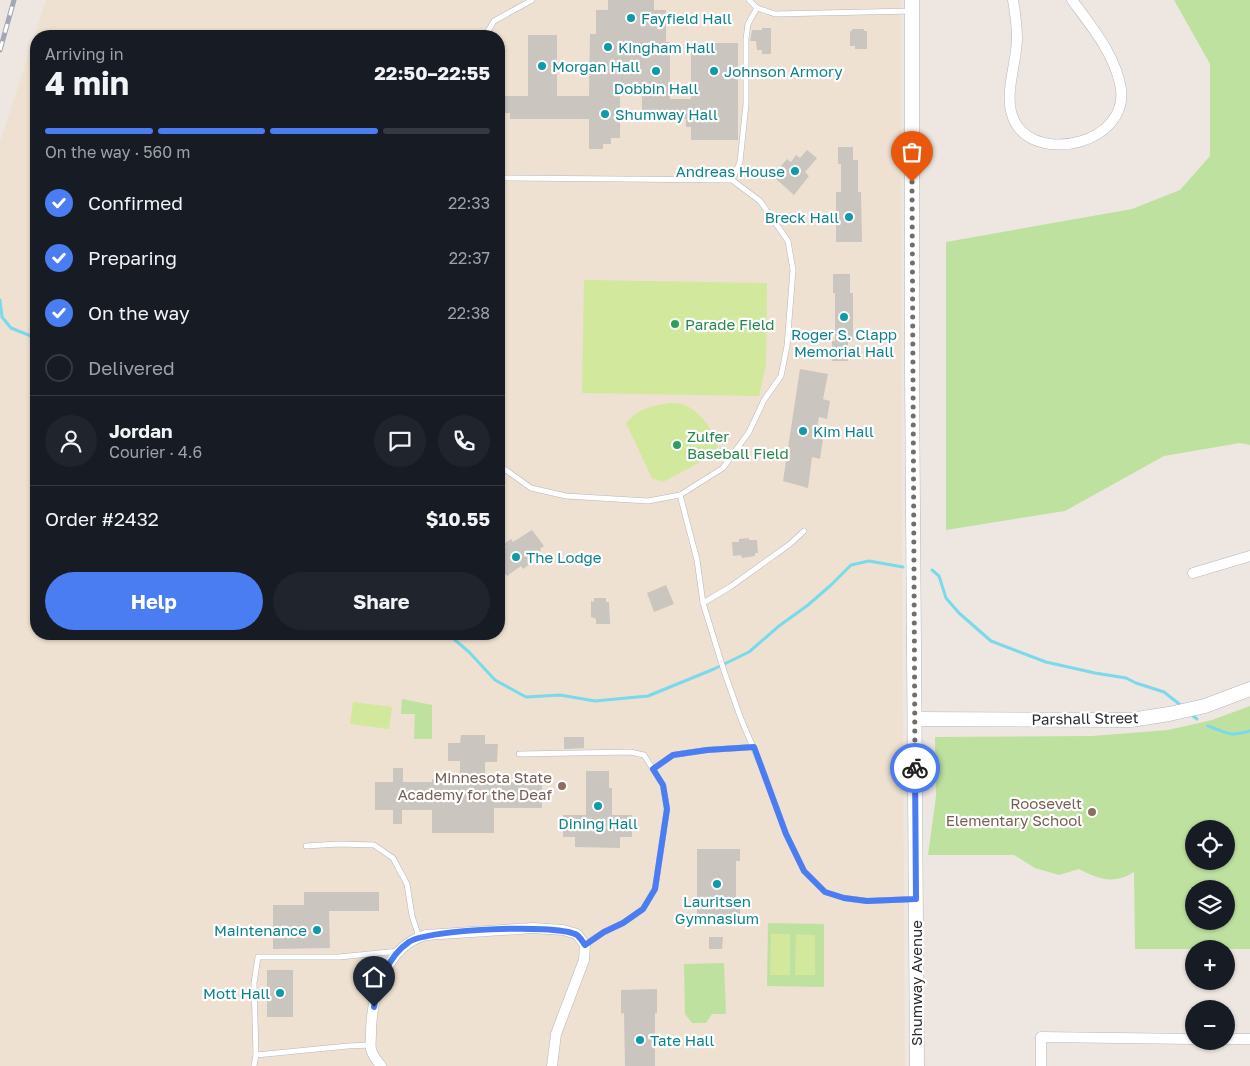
<!DOCTYPE html>
<meta charset="utf-8">
<style>
body{margin:0;font-family:"Golos Text",sans-serif;background:#20242c;color:#f1f3f6;height:100vh;display:flex;flex-direction:column;font-size:19px;white-space:nowrap}
*{box-sizing:border-box;margin:0}
p{font-size:16px;color:#9ea1a6}
.icon{flex:none;width:28px;height:28px;fill:none;stroke:currentColor;stroke-width:2;stroke-linecap:round;stroke-linejoin:round}
.map{position:relative;flex:1;overflow:hidden}
.details{position:absolute;left:30px;top:30px;width:475px;height:610px;display:flex;flex-direction:column;background:#171b24;border-radius:20px;box-shadow:0 1px 4px #0004}
.details>*{flex:none}
.tools{position:absolute;left:1185px;top:820px;display:grid;gap:10px}
.tools a{display:grid;place-items:center;width:50px;height:50px;border-radius:50%;background:#171b24;box-shadow:0 1px 4px #0004;font-size:25px}
.pin{position:absolute;display:grid;place-items:center;width:42px;height:42px;color:#fff;margin:-51px -21px;border-radius:50% 50% 50% 0;rotate:-45deg;box-shadow:0 0 5px #0007}
.pin .icon{rotate:45deg}
.courier{position:absolute;display:grid;place-items:center;width:50px;height:50px;margin:-25px;border:4px solid #4a7cf2;border-radius:50%;background:#fff;color:#222;box-shadow:0 1px 6px #0007}
.head em{font-style:normal;font-weight:700}
.head div{display:flex;flex-direction:column-reverse}
.head{display:flex;align-items:center;justify-content:space-between;height:85px;padding:0 15px}
h1{font-size:32px;font-weight:700;line-height:38px}
.bar{display:grid;grid-template-columns:repeat(4,1fr);gap:8px 5px;align-content:center;height:60px;padding:0 15px}
.bar i{height:6px;border-radius:4px;background:#363941}
.bar .on{background:#4a7cf2}
.bar p{grid-column:span 4}
.line{display:flex;align-items:center;gap:12px;padding:0 15px;border-top:1px solid #363941}
.line div{flex:1}
.round{display:grid;place-items:center;flex:none;width:52px;height:52px;border-radius:26px;background:#20242c}
ol{padding:0 15px;list-style:none}
li{display:flex;align-items:center;gap:15px;height:55px}
li p{margin-inline-start:auto}
li .icon{padding:5px;border-radius:50%;background:#4a7cf2;color:#fff;stroke-width:4}
li:last-child{color:#9ea1a6}
li i{width:28px;height:28px;border:2px solid #363941;border-radius:50%}
.primary-button{display:flex;gap:10px;margin-top:auto;padding:10px 15px}
.primary-button a{flex:1;height:58px;border-radius:30px;background:#4a7cf2;color:#fff;font-size:20px;font-weight:700;line-height:58px;text-align:center}
.primary-button a+a{background:#20242c;color:#f1f3f6}
.map>svg:first-child{display:block}
</style>
<div class="map">
<svg width="1250" height="1066" viewBox="0 0 1250 1066">
<rect width="100%" height="100%" fill="#eee7e1"/>
<path fill="#eee1d1" fill-rule="evenodd" d="M 46,0 L 901,0 L 902,566 L 905,1066 L 0,1066 L 0,142 ZM 36,36 L 499,36 L 499,634 L 36,634 Z"/>
<g fill="#bee1a0" fill-rule="evenodd">
<path d="M 1174,0 L 1250,0 L 1250,445 L 1240,443 L 1164,456 L 1065,511 L 946,530 L 946,242 L 1132,209 L 1180,190 L 1210,156 L 1210,64 Z"/>
<path d="M 402,699 L 432,705 L 432,739 L 414,739 L 415,714 L 401,714 Z"/>
<path d="M 1250,706 L 1250,949 L 1135,949 L 1134,872 C 1113,885 1099,879 1079,869 L 1059,875 L 1035,868 L 1014,855 L 928,855 L 936,796 L 935,737 L 1092,736 L 1168,730 L 1212,720 ZM 1194,829 L 1226,829 L 1226,861 L 1194,861 ZM 1194,889 L 1226,889 L 1226,921 L 1194,921 Z"/>
<path d="M 768,923 L 824,924 L 824,987 L 767,986 Z"/>
<path d="M 724,963 L 726,1014 L 712,1014 L 706,1023 L 692,1023 L 685,1014 L 684,964 Z"/>
</g>
<g fill="#d1e89d">
<path d="M 584,280 L 767,283 L 766,365 L 759,396 L 582,393 Z"/>
<path d="M 668,403 C 673,403 679,403 684,405 C 703,412 714,433 719,452 L 663,482 L 652,478 L 626,423 C 639,409 649,407 668,403 Z"/>
<path d="M 353,702 L 392,707 L 389,729 L 350,724 Z"/>
<path d="M 771,934 L 790,934 L 790,975 L 770,975 Z"/>
<path d="M 796,934 L 815,935 L 815,975 L 795,975 Z"/>
</g>
<g fill="none" stroke-linecap="round" stroke-linejoin="round">
<g stroke="#7ad9ea" stroke-width="3">
<path d="M 0,300 L 2,317 L 11,328 L 36,338"/>
<path d="M 932,570 L 939,576 L 946,598 L 959,613 L 991,641 L 1046,662 L 1095,673 L 1126,678 L 1136,683 L 1164,692 L 1183,707"/>
<path d="M 448,634 L 469,652 L 495,680 L 526,697 L 560,695 L 595,701 L 648,696 L 714,669 L 749,652 L 779,626 L 808,605 L 831,585 L 851,565 L 869,561 L 903,567"/>
<path d="M 1193,716 L 1197,719"/>
<path d="M 1208,726 C 1229,733 1227,737 1250,731"/>
</g>
</g>
<g fill="#cac5bf">
<path d="M 608,0 L 654,0 L 654,10 L 666,10 L 666,42 L 670,42 L 670,99 L 691,99 L 691,43 L 738,43 L 738,140 L 691,140 L 691,127 L 686,127 L 686,119 L 642,119 L 642,90 L 620,90 L 620,138 L 611,138 L 611,144 L 603,144 L 603,149 L 589,149 L 589,119 L 510,119 L 510,113 L 503,113 L 503,106 L 499,106 L 499,96 L 528,96 L 528,35 L 557,35 L 557,96 L 589,96 L 590,34 L 596,34 L 596,10 L 608,10 Z"/>
<path d="M 762,28 L 771,28 L 771,54 L 762,54 L 762,50 L 757,50 L 756,41 L 750,41 L 752,30 L 762,30 Z"/>
<path d="M 852,29 L 864,29 L 864,31 L 867,31 L 867,49 L 855,49 L 855,46 L 850,46 L 850,31 L 852,31 Z"/>
<path d="M 838,147 L 853,147 L 853,160 L 858,160 L 858,192 L 861,192 L 862,242 L 836,242 L 836,192 L 841,192 L 841,164 L 838,164 Z"/>
<path d="M 807,150 L 817,158 L 805,172 L 809,176 L 794,195 L 776,179 L 784,169 L 781,166 L 787,159 L 791,162 L 796,155 L 800,158 Z"/>
<path d="M 833,274 L 850,274 L 850,293 L 853,293 L 853,341 L 848,341 L 848,361 L 832,361 L 832,341 L 835,341 L 835,293 L 833,293 Z"/>
<path d="M 800,369 L 828,374 L 823,399 L 830,401 L 827,419 L 819,417 L 815,438 L 823,439 L 820,459 L 812,457 L 808,488 L 783,481 Z"/>
<path d="M 532,530 L 544,546 L 540,549 L 541,551 L 528,561 L 530,564 L 523,569 L 521,566 L 507,576 L 499,565 L 499,552 L 506,547 L 504,544 L 511,539 L 513,542 Z"/>
<path d="M 749,538 L 749,540 L 757,540 L 758,553 L 755,553 L 755,556 L 742,558 L 741,555 L 733,556 L 732,542 L 739,542 L 739,539 Z"/>
<path d="M 666,585 L 674,604 L 654,612 L 647,593 Z"/>
<path d="M 594,598 L 606,598 L 606,602 L 609,602 L 610,624 L 596,624 L 596,619 L 591,617 L 591,601 L 594,602 Z"/>
<path d="M 461,735 L 485,735 L 485,744 L 498,744 L 497,762 L 485,762 L 485,780 L 494,780 L 494,782 L 542,782 L 542,808 L 494,808 L 494,833 L 432,833 L 432,810 L 402,810 L 402,824 L 393,824 L 393,810 L 375,810 L 375,782 L 393,782 L 393,768 L 403,768 L 403,782 L 432,782 L 432,779 L 460,780 L 460,761 L 448,761 L 448,743 L 460,743 Z"/>
<path d="M 564,737 L 584,737 L 584,748 L 564,749 Z"/>
<path d="M 586,771 L 609,771 L 609,788 L 612,788 L 612,815 L 632,815 L 632,837 L 620,837 L 620,848 L 575,847 L 575,837 L 563,837 L 563,815 L 586,815 Z"/>
<path d="M 697,849 L 740,849 L 740,861 L 736,861 L 736,907 L 740,907 L 740,920 L 697,920 Z"/>
<path d="M 304,892 L 379,892 L 379,911 L 329,911 L 330,948 L 273,949 L 273,905 L 304,905 Z"/>
<path d="M 709,937 L 723,937 L 722,949 L 709,949 Z"/>
<rect x="267" y="970" width="26" height="47"/>
<path d="M 657,989 L 657,1013 L 655,1013 L 655,1066 L 625,1066 L 624,1013 L 621,1014 L 621,990 Z"/>
</g>
<g fill="none" stroke-linecap="round" stroke-linejoin="round">
<defs>
<g id="service">
<path d="M 749,0 L 757,8 L 775,14 L 912,11"/>
<path d="M 485,36 L 494,21 L 532,0"/>
<path d="M 499,178 L 732,180 L 760,201 L 788,241 L 793,270 L 787,346 L 781,376 L 764,400 L 749,432 L 723,468 L 680,495 L 648,501 L 566,496 L 531,488 L 499,465"/>
<path d="M 732,180 L 740,162 L 746,104 L 746,39 L 748,24 L 757,8"/>
<path d="M 680,495 L 697,560 L 703,603 L 724,671 L 741,719 L 762,768 L 786,834 L 804,871 L 825,892 L 844,898 L 867,901 L 915,899"/>
<path d="M 703,603 L 730,587 L 790,544 L 804,531"/>
<path d="M 519,754 L 630,752 L 644,755 L 663,785 L 667,809 L 655,889 L 643,909 L 623,923 L 604,932 L 585,944"/>
<path d="M 653,769 L 673,755 L 707,750 L 753,747"/>
<path d="M 306,846 L 339,844 L 374,845 L 393,858 L 407,884 L 412,916 L 419,937"/>
<path d="M 371,1045 L 348,1046 L 256,1055 L 254,983 L 258,957 L 339,957 L 399,951"/>
<path d="M 254,1066 L 256,1055"/>
</g>
<g id="minor">
<path d="M 1013,0 C 1015,12 1017,25 1017,38 C 1017,65 1001,99 1016,124 C 1041,164 1128,142 1121,89 C 1116,56 1092,27 1072,0"/>
<path d="M 1193,573 L 1250,556"/>
<path d="M 1226,1039 L 1250,1039"/>
<path d="M 381,1066 C 378,1062 372,1055 371,1049 C 370,1045 371,1038 371,1034 C 371,997 386,946 426,935 L 533,928 L 563,930 L 577,934 L 585,945 L 584,960 L 556,1034 L 552,1066"/>
<path d="M 1041,1066 L 1041,1037 L 1194,1039"/>
</g>
<g id="tertiary">
<path d="M 912,0 L 912,373 L 917,1066"/>
<path d="M 915,719 L 1131,720 L 1169,714 L 1205,706 L 1250,689"/>
</g>
</defs>
<use href="#service" stroke="#b4b7c0" stroke-width="6"/>
<use href="#minor" stroke="#b4b7c0" stroke-width="11"/>
<use href="#tertiary" stroke="#b4b7c0" stroke-width="15"/>
<use href="#service" stroke="#fff" stroke-width="5"/>
<use href="#minor" stroke="#fff" stroke-width="10"/>
<use href="#tertiary" stroke="#fff" stroke-width="14"/>
<defs>
<path id="rail" d="M 0,50 L 14,0"/>
</defs>
<use href="#rail" stroke="#a3a8b6" stroke-width="5"/>
<use href="#rail" stroke="#fff" stroke-width="3" stroke-dasharray="9" stroke-linecap="butt"/>
</g>
<g fill="none" stroke-linecap="round" stroke-linejoin="round">
<path stroke="#716e6c" stroke-width="5" stroke-dasharray="0 9" d="M 912,182 L 915,768"/>
<path stroke="#4a7cf2" stroke-width="6" d="M 374,1007 C 378,984 388,956 409,942 C 428,929 553,924 575,934 C 579,935 582,941 585,945 L 604,932 L 623,923 L 643,909 L 655,889 L 667,809 L 663,785 L 653,769 L 673,755 L 707,750 L 754,747 L 786,834 L 804,871 L 825,892 L 844,898 L 867,901 L 916,899 L 915,768"/>
</g>
<g fill="#0f9aa8" stroke="#fff" stroke-width="2">
<circle cx="631" cy="18" r="5"/>
<circle cx="608" cy="47" r="5"/>
<circle cx="542" cy="66" r="5"/>
<circle cx="656" cy="71" r="5"/>
<circle cx="714" cy="71" r="5"/>
<circle cx="605" cy="114" r="5"/>
<circle cx="795" cy="171" r="5"/>
<circle cx="849" cy="217" r="5"/>
<circle cx="844" cy="317" r="5"/>
<circle cx="803" cy="431" r="5"/>
<circle cx="516" cy="557" r="5"/>
<circle cx="598" cy="806" r="5"/>
<circle cx="717" cy="884" r="5"/>
<circle cx="317" cy="930" r="5"/>
<circle cx="280" cy="993" r="5"/>
<circle cx="640" cy="1040" r="5"/>
</g>
<g fill="#2e9e5b" stroke="#fff" stroke-width="2">
<circle cx="675" cy="324" r="5"/>
<circle cx="677" cy="445" r="5"/>
</g>
<g fill="#8d6e63" stroke="#fff" stroke-width="2">
<circle cx="562" cy="786" r="5"/>
<circle cx="1092" cy="812" r="5"/>
</g>
<g text-anchor="middle" dominant-baseline="central" stroke-width="4.5" stroke-linejoin="round" paint-order="stroke">
<g font-size="15" fill="#0d838f" stroke="#fff" text-anchor="start">
<text x="641" y="18">Fayfield Hall</text>
<text x="618" y="47">Kingham Hall</text>
<text x="552" y="66">Morgan Hall</text>
<text x="724" y="71">Johnson Armory</text>
<text x="656" y="88" text-anchor="middle">Dobbin Hall</text>
<text x="615" y="114">Shumway Hall</text>
<text x="785" y="171" text-anchor="end">Andreas House</text>
<text x="839" y="217" text-anchor="end">Breck Hall</text>
<text x="844" y="334" text-anchor="middle">Roger S. Clapp<tspan x="844" dy="17">Memorial Hall</tspan></text>
<text x="813" y="431">Kim Hall</text>
<text x="526" y="557">The Lodge</text>
<text x="598" y="823" text-anchor="middle">Dining Hall</text>
<text x="717" y="901" text-anchor="middle">Lauritsen<tspan x="717" dy="17">Gymnasium</tspan></text>
<text x="307" y="930" text-anchor="end">Maintenance</text>
<text x="270" y="993" text-anchor="end">Mott Hall</text>
<text x="650" y="1040">Tate Hall</text>
</g>
<g font-size="15" fill="#27864d" stroke="#fff" text-anchor="start">
<text x="685" y="324">Parade Field</text>
<text x="687" y="436">Zulfer<tspan x="687" dy="17">Baseball Field</tspan></text>
</g>
<g font-size="15" fill="#2d2d2d" stroke="#fff">
<text transform="translate(1085 718) rotate(-1)">Parshall Street</text>
<text transform="translate(916 983) rotate(-90)">Shumway Avenue</text>
</g>
<g font-size="15" fill="#785e54" stroke="#fff" text-anchor="end">
<text x="552" y="777">Minnesota State<tspan x="552" dy="17">Academy for the Deaf</tspan></text>
<text x="1082" y="803">Roosevelt<tspan x="1082" dy="17">Elementary School</tspan></text>
</g>
</g>
</svg>
<div class="tools">
<a><svg class="icon" aria-label="locate" viewBox="0 0 24 24"><circle cx="12" cy="12" r="6"/><path d="M12 2v4M12 18v4M2 12h4M18 12h4"/></svg></a>
<a><svg class="icon" aria-label="layers" viewBox="0 0 24 24"><path d="M12 4l9 5-9 5-9-5zM3 14l9 5 9-5"/></svg></a>
<a>+</a>
<a>−</a>
</div>
<div class="pin" style="left:912px;top:182px;background:#ea580c"><svg class="icon" aria-label="bag" viewBox="0 0 24 24"><path d="M5 8h14l-1 12H6zM9 8a3 3 0 0 1 6 0"/></svg></div>
<div class="pin" style="left:374px;top:1007px;background:#1f2937"><svg class="icon" aria-label="home" viewBox="0 0 24 24"><path d="M3 11l9-7 9 7M6 9v11h12V9"/></svg></div>
<div class="courier" style="left:915px;top:768px"><svg class="icon" aria-label="bike" viewBox="0 0 24 24"><circle cx="6" cy="16" r="4"/><circle cx="18" cy="16" r="4"/><path d="M6 16l4-8h5l3 8M10 8l3 8H6M13 5h3"/></svg></div>
<section class="details">
<div class="head"><div><h1>4 min</h1><p>Arriving in</p></div><em>22:50–22:55</em></div>
<div class="bar"><i class="on"></i><i class="on"></i><i class="on"></i><i></i><p>On the way · 560 m</p></div>
<ol>
<li><svg class="icon" aria-label="check" viewBox="0 0 24 24"><path d="M5 12l5 5 9-10"/></svg>Confirmed<p>22:33</p></li>
<li><svg class="icon" aria-label="check" viewBox="0 0 24 24"><path d="M5 12l5 5 9-10"/></svg>Preparing<p>22:37</p></li>
<li><svg class="icon" aria-label="check" viewBox="0 0 24 24"><path d="M5 12l5 5 9-10"/></svg>On the way<p>22:38</p></li>
<li><i></i>Delivered</li>
</ol>
<div class="line" style="height:90px"><a class="round"><svg class="icon" aria-label="person" viewBox="0 0 24 24"><circle cx="12" cy="8" r="4"/><path d="M4 21q1-7 8-7t8 7"/></svg></a><div><b>Jordan</b><p>Courier · 4.6</p></div><a class="round"><svg class="icon" aria-label="chat" viewBox="0 0 24 24"><path d="M4 5h16v11H9l-5 4z"/></svg></a><a class="round"><svg class="icon" aria-label="phone" viewBox="0 0 24 24"><path d="M5 4h4l2 5-3 2q2 4 5 5l2-3 5 2v4C11 20 4 13 5 4z"/></svg></a></div>
<div class="line" style="height:65px"><div>Order #2432</div><b>$10.55</b></div>
<div class="primary-button"><a>Help</a><a>Share</a></div>
</section>
</div>
